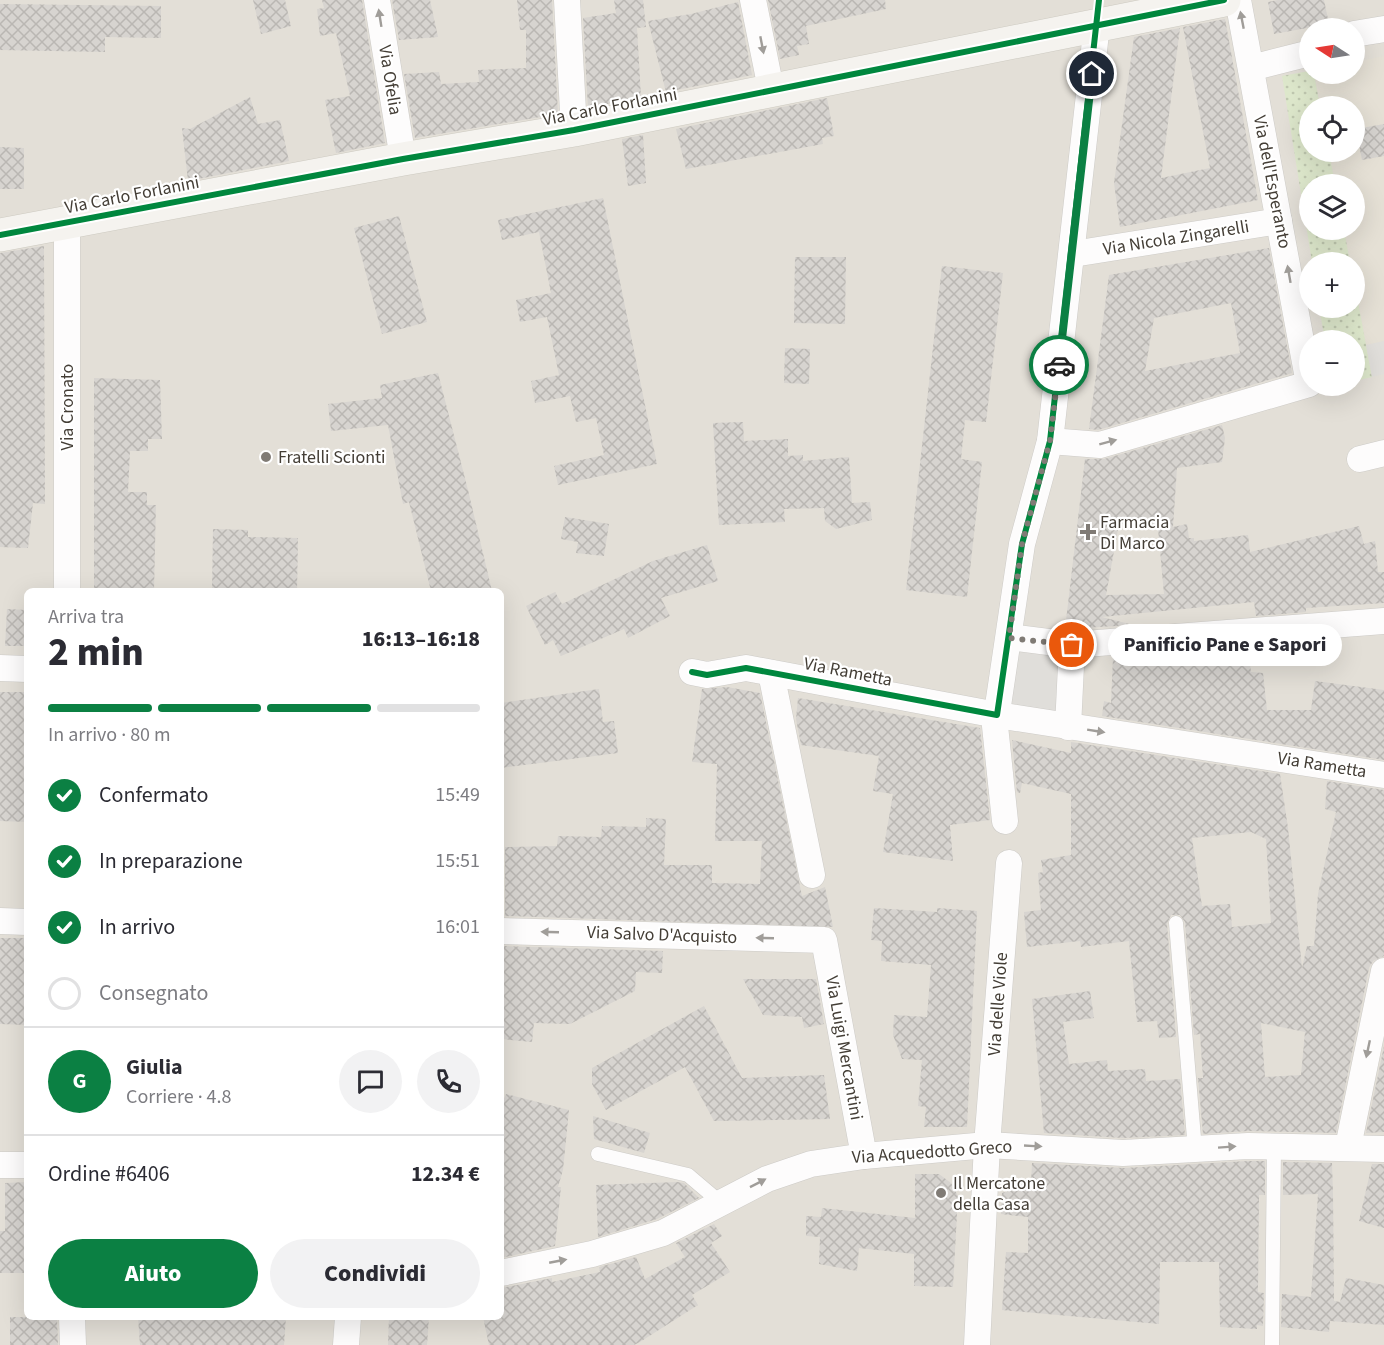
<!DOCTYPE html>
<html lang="it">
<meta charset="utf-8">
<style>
body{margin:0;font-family:"Source Sans 3",sans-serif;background:#f2f2f3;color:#2b2b33;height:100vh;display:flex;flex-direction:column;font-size:22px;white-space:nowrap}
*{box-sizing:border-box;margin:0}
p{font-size:20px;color:#7c7c81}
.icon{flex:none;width:33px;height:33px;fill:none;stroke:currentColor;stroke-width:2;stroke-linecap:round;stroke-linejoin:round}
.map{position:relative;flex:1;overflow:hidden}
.side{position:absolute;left:24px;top:588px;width:480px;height:732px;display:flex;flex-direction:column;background:#fff;border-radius:9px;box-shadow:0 6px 24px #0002}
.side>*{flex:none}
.needle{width:39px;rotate:282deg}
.controls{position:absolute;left:1299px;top:18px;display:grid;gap:12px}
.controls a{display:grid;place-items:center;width:66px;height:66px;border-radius:50%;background:#fff;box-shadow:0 6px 24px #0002;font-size:30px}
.pin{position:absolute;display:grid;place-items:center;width:51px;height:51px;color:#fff;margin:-26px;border:3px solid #fff;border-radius:50%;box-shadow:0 2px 6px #0007}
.courier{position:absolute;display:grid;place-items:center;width:60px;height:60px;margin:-30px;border:4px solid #0b8043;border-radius:50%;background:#fff;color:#222;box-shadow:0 2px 8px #0007}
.bubble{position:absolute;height:42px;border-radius:21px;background:#fff;box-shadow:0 6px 24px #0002;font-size:20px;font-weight:800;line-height:42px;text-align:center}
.summary em{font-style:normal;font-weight:800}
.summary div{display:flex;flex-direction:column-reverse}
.summary{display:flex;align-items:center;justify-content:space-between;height:102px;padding:0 24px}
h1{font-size:39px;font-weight:800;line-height:45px}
.bar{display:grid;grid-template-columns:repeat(4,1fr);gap:9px 6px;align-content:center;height:72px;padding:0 24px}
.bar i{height:8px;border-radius:4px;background:#e1e1e2}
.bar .active{background:#0b8043}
.bar p{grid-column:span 4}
.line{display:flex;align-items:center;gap:15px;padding:0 24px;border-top:2px solid #e1e1e2}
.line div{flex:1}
.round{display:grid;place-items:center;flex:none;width:63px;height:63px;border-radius:32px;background:#f2f2f3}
ol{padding:0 24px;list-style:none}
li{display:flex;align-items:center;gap:18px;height:66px}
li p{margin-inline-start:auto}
li .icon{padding:6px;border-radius:50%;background:#0b8043;color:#fff;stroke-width:4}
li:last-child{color:#7c7c81}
li i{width:33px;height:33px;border:3px solid #e1e1e2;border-radius:50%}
.action{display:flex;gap:12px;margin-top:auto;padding:12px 24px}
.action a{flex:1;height:69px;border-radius:36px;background:#0b8043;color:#fff;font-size:24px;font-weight:800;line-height:69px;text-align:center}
.action a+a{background:#f2f2f3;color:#2b2b33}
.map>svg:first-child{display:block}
</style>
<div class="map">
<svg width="1384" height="1345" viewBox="0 0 1384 1345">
<defs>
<pattern id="grass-dots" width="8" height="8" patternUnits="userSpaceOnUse" patternTransform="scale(1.5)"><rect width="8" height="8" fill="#dde7cb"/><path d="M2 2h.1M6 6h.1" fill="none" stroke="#bfc7af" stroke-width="1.8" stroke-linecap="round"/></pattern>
<pattern id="building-cross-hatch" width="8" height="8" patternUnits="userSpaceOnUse" patternTransform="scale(1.5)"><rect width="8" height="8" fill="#d7d4d0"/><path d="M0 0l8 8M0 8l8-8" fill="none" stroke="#bab7b3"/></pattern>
</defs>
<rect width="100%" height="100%" fill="#efede9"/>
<path fill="#e3dfd7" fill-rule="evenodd" d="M 0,0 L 1384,0 L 1384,1345 L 0,1345 ZM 1310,28 L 1354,28 L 1354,74 L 1310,74 ZM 1310,106 L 1354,106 L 1354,152 L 1310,152 ZM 1310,184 L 1354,184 L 1354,230 L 1310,230 ZM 1310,262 L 1354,262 L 1354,308 L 1310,308 ZM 1310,340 L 1354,340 L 1354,386 L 1310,386 ZM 27,591 L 501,591 L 501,1317 L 27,1317 Z"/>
<path fill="#e5e0d5" d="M 1384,56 L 1384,341 L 1366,345 L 1355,286 L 1354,262 L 1350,262 L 1344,230 L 1354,230 L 1354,184 L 1335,184 L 1329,152 L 1354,152 L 1354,106 L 1320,106 L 1314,74 L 1354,74 L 1355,62 Z"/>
<g fill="url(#grass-dots)">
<path d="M 1309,71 L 1310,74 L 1314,74 L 1320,106 L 1310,106 L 1310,152 L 1329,152 L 1335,184 L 1310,184 L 1310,230 L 1344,230 L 1350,262 L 1312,262 L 1282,76 Z"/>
<path d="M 1355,286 L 1372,377 L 1355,381 L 1354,340 L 1325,340 L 1319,308 L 1354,308 Z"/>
</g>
<g fill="#e0deda">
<path d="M 1384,341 L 1384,374 L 1372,377 L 1366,345 Z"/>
<path d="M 1017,647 L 1064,653 L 1061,716 L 1009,707 Z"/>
</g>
<g fill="url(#building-cross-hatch)" fill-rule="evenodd">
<path d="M 253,0 L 285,0 L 291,26 L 261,34 Z"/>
<path d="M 322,0 L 362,0 L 385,143 L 336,153 L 325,100 L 350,96 L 336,33 L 320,36 L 317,9 L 324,8 Z"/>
<path d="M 392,0 L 430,0 L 438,37 L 399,40 Z"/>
<path d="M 517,0 L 552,0 L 558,114 L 415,138 L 404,74 L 439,72 L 441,84 L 479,82 L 478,70 L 526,68 L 526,30 L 520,30 Z"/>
<path d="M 614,0 L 643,0 L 646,27 L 637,28 L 641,97 L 588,108 L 583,18 L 616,13 Z"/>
<path d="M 768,0 L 885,0 L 886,9 L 806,26 L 809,44 L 797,46 L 799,55 L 780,59 Z"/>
<path d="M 1278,0 L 1324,0 L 1329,24 L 1274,34 L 1268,2 Z"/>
<path d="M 738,2 L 752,75 L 666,92 L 648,21 L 691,14 Z"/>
<path d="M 0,4 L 161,6 L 161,38 L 105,37 L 105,52 L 0,50 Z"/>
<path d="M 1225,19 L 1258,200 L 1120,227 L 1114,183 L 1134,37 L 1180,28 L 1161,178 L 1210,168 L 1183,27 Z"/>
<path d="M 250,97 L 258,124 L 280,120 L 289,161 L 188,181 L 182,128 L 190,129 Z"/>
<path d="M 827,98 L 834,136 L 822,138 L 823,144 L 686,169 L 676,129 Z"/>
<path d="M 1384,124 L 1384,156 L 1362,160 L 1356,129 Z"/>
<path d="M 643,135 L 646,183 L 628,186 L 622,139 Z"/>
<path d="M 0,147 L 24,148 L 24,189 L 0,189 Z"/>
<path d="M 603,198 L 657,464 L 558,485 L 554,466 L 604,455 L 596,418 L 576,422 L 570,396 L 535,403 L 531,381 L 559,375 L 547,317 L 520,322 L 516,300 L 551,293 L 539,232 L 502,240 L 498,220 Z"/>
<path d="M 399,216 L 427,322 L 382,334 L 354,228 Z"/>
<path d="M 44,246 L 45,504 L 33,503 L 28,548 L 0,547 L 0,253 Z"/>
<path d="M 1269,248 L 1292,373 L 1098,430 L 1089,429 L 1109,275 ZM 1231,303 L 1240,353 L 1145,371 L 1154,318 Z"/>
<path d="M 795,257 L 846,257 L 845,324 L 794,323 Z"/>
<path d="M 942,266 L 1003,273 L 986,422 L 965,420 L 961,459 L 982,462 L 967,597 L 906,590 Z"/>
<path d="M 785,348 L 810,349 L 809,384 L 784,383 Z"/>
<path d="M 438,373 L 468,490 L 492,591 L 431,591 L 409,502 L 403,504 L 388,425 L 331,431 L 328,404 L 382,398 L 380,385 Z"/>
<path d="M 94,378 L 160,380 L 162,439 L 148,439 L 148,451 L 130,451 L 128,492 L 147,492 L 147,505 L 156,505 L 154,591 L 94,591 Z"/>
<path d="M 743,422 L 744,441 L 788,439 L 788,456 L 803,455 L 803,461 L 849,457 L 852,503 L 870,502 L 872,520 L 836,529 L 825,521 L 824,508 L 784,509 L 785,522 L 719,525 L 713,423 Z"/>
<path d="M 1222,425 L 1225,438 L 1222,462 L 1177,468 L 1173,527 L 1187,524 L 1189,538 L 1194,538 L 1194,541 L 1248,535 L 1250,552 L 1359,526 L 1364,544 L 1375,541 L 1378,572 L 1384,572 L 1384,603 L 1306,608 L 1306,612 L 1256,616 L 1254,602 L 1102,617 L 1133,625 L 1065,629 L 1085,459 L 1104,459 ZM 1119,524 L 1173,527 L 1158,529 L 1164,594 L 1106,595 Z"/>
<path d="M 565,517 L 609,524 L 604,556 L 576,553 L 578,542 L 561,539 Z"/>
<path d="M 213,529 L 248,530 L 248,537 L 298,538 L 297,591 L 212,591 Z"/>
<path d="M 707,545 L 718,581 L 661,598 L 670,616 L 628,638 L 624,629 L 561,656 L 553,640 L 545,645 L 526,606 L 555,592 L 562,604 L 653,561 Z"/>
<path d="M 7,609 L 27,610 L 27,646 L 5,646 Z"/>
<path d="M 1248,647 L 1251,672 L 1263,673 L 1267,710 L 1311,710 L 1315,681 L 1384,690 L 1384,760 L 1102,716 L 1104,701 L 1111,703 L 1113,657 Z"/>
<path d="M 727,687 L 760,693 L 802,896 L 825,887 L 833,927 L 505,916 L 505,847 L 557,846 L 558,836 L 601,837 L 602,826 L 646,827 L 646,818 L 666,819 L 664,865 L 712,865 L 712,883 L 760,884 L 762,841 L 715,841 L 717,764 L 692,762 L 702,689 Z"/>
<path d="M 599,689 L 603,722 L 614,721 L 618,753 L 501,768 L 501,703 Z"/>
<path d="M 0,692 L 27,692 L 27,822 L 0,821 Z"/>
<path d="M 798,698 L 980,728 L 990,820 L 950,825 L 953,861 L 883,852 L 893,794 L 873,791 L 879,756 L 801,745 L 796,719 Z"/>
<path d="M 1012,740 L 1071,753 L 1071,742 L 1280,774 L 1288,828 L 1302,968 L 1307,946 L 1314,946 L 1318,894 L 1336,812 L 1325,809 L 1327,781 L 1384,790 L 1384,956 L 1373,961 L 1369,968 L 1336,1133 L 1248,1131 L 1203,1134 L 1198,1078 L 1203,1078 L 1200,1034 L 1194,1035 L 1185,922 L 1180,915 L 1171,915 L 1167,924 L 1176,1037 L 1159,1038 L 1157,1021 L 1137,1022 L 1129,941 L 1081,947 L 1080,941 L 1027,947 L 1024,912 L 1041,910 L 1038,873 L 1043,872 L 1041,860 L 1071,855 L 1071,794 L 1022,783 L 1020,793 L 1017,792 ZM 1251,832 L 1266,839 L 1271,923 L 1232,927 L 1230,904 L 1202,906 L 1192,838 ZM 1261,1023 L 1305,1032 L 1301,1075 L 1265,1077 Z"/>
<path d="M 874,908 L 937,912 L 937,908 L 977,911 L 967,1127 L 924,1127 L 926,1107 L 918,1106 L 922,1060 L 902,1059 L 893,1035 L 894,1015 L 927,1017 L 931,965 L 881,961 L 882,941 L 871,940 Z"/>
<path d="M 0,938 L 27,938 L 27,1025 L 0,1024 Z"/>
<path d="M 504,946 L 663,951 L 662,973 L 636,972 L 635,991 L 570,1024 L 534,1023 L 532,1042 L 501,1039 L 501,948 Z"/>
<path d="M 743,979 L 816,979 L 824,1024 L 804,1028 L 802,1017 L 763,1015 Z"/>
<path d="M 1090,991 L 1094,1018 L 1063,1022 L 1069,1064 L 1107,1060 L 1108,1071 L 1145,1069 L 1146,1081 L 1180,1079 L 1185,1135 L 1123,1138 L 1044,1133 L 1032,999 Z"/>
<path d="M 704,1006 L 742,1078 L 824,1075 L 830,1119 L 714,1121 L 685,1067 L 606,1110 L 592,1084 L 592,1068 Z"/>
<path d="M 1384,1046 L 1384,1132 L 1366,1133 Z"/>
<path d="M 506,1094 L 569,1110 L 563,1170 L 558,1187 L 561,1187 L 555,1246 L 501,1258 L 501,1105 Z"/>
<path d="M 593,1116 L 650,1133 L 644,1153 L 594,1139 Z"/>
<path d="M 1248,1161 L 1265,1161 L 1265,1195 L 1259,1195 L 1258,1292 L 1264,1293 L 1263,1326 L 1257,1325 L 1257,1329 L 1220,1327 L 1219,1262 L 1160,1262 L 1159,1324 L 1002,1310 L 1006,1252 L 1028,1253 L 1028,1217 L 1001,1214 L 1002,1193 L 1031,1183 L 1032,1163 L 1124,1168 Z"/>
<path d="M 1283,1162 L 1332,1163 L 1333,1194 L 1321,1194 L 1333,1194 L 1334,1301 L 1340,1302 L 1346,1278 L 1384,1285 L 1384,1325 L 1330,1321 L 1329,1332 L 1281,1327 L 1282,1294 L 1311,1297 L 1318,1194 L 1283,1195 Z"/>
<path d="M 1372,1164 L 1384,1164 L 1384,1228 L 1359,1221 Z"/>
<path d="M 915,1174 L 939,1174 L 951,1183 L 958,1196 L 953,1287 L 914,1286 L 914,1254 L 859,1248 L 857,1271 L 819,1264 L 820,1237 L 806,1236 L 806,1216 L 821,1217 L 822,1208 L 915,1218 Z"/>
<path d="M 27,1182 L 27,1273 L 0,1273 L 0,1231 L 5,1231 L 5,1183 Z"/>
<path d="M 677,1182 L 684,1183 L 699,1198 L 657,1219 L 598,1237 L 596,1185 Z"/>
<path d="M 714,1224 L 722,1236 L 711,1243 L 730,1272 L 692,1295 L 698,1305 L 640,1342 L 634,1345 L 489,1345 L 483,1317 L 501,1317 L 501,1288 L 552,1278 L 552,1282 L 600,1272 L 599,1267 L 636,1257 L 645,1279 L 685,1257 L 676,1243 Z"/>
<path d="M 10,1317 L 57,1317 L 58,1345 L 10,1345 Z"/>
<path d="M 138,1317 L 286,1317 L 284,1345 L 140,1345 Z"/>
<path d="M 389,1317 L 429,1317 L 427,1345 L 388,1345 Z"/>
</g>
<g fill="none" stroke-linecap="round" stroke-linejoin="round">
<defs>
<g id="lane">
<path d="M 1176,923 L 1195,1150"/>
<path d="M 598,1154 L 688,1175 L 721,1203"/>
<path d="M 1272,1345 L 1274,1146"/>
</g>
<g id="street">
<path d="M 377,0 L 403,159"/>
<path d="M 567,0 L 574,130"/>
<path d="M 753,0 L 771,89"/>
<path d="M 1354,34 L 1384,29"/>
<path d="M 1251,68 L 1310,53"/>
<path d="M 67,222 L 67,591"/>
<path d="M 1073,254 L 1279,221"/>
<path d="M 1050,441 L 1100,445 L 1309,384 L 1238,0"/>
<path d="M 1360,459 L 1384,453"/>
<path d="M 1009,637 L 1072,645 L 1384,621"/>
<path d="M 0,668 L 27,669"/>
<path d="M 692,672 L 707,675 L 746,668 L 997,715 L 1384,775"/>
<path d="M 771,673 L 812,875"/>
<path d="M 1068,727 L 1072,645"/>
<path d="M 1005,821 L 995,726 L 1022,544 L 1050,441 L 1097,24"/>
<path d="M 0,921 L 27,922"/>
<path d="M 501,931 L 824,940 L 864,1156"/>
<path d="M 1348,1147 L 1384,971"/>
<path d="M 0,1165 L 27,1165"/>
<path d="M 501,1273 L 592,1254 L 663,1233 L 767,1179 L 811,1164 L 864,1156 L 987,1145 L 1123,1153 L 1248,1146 L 1384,1149"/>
<path d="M 72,1317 L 73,1345"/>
<path d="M 346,1345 L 348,1317"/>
<path d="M 977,1345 L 987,1145 L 1009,863"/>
</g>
<path id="secondary" d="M 0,235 L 403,159 L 574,130 L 1224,0"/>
</defs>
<use href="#lane" stroke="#cdcbc7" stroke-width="15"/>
<use href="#street" stroke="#cdcbc7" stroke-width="27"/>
<use href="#secondary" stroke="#cdcac1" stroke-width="34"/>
<use href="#lane" stroke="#fdfcfc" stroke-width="14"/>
<use href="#street" stroke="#fdfcfc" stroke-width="26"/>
<use href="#secondary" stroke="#f5f3ef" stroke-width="33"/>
<defs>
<g id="cycleway">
<path d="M 0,235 L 403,159 L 574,130 L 1224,0"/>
<path d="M 692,672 L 707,675 L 746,668 L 997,715 L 1022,544 L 1050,441 L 1099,0"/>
</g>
</defs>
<use href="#cycleway" stroke="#fff" stroke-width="10"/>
<use href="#cycleway" stroke="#00873e" stroke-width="6"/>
</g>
<defs><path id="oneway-solid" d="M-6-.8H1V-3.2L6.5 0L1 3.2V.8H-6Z" transform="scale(1.5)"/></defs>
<g fill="#a09d99">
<use href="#oneway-solid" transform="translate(380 18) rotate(-99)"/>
<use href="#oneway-solid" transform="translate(1242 20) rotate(-101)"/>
<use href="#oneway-solid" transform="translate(762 45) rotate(79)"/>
<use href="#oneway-solid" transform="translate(1289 274) rotate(-100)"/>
<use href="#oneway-solid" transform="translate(1108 442) rotate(-15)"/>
<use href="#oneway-solid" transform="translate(1096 731) rotate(9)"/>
<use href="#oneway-solid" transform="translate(550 932) rotate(-178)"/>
<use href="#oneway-solid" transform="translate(765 938) rotate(-178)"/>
<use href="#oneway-solid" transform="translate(1368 1049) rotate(102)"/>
<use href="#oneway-solid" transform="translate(1033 1146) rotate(3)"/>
<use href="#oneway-solid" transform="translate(1227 1147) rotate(-4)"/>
<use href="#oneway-solid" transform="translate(758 1183) rotate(-27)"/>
<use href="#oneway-solid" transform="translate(558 1261) rotate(-11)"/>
</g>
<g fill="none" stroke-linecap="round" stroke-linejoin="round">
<path stroke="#807b75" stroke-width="6" stroke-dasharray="0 10.8" d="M 1059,365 L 1050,441 L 1022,544 L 1009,638 L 1072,645"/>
<path stroke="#0b8043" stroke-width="8" d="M 1059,365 L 1092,74"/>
</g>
<g fill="#807b75" stroke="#fff" stroke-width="2">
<circle cx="266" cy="457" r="6"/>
<path d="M1085 523h6v6h6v6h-6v6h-6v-6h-6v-6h6z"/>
<circle cx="941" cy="1193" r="6"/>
</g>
<g text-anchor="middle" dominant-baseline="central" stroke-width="4.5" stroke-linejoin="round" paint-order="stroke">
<g font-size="18" fill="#443e36" stroke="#fff">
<text transform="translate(390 80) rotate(81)">Via Ofelia</text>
<text transform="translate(610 107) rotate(-11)">Via Carlo Forlanini</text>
<text transform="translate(1272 182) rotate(79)">Via dell'Esperanto</text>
<text transform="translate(132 195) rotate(-11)">Via Carlo Forlanini</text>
<text transform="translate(1176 238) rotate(-9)">Via Nicola Zingarelli</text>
<text transform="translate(67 407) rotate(-90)">Via Cronato</text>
<text transform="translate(848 672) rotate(11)">Via Rametta</text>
<text transform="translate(1322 765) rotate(9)">Via Rametta</text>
<text transform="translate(662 935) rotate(2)">Via Salvo D'Acquisto</text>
<text transform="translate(998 1004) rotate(-86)">Via delle Viole</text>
<text transform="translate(844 1048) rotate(80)">Via Luigi Mercantini</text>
<text transform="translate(932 1152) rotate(-4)">Via Acquedotto Greco</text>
</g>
<g font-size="18" fill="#443e36" stroke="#fff" text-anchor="start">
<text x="278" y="457">Fratelli Scionti</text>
<text x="1100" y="522">Farmacia<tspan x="1100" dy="21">Di Marco</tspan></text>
<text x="953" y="1183">Il Mercatone<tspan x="953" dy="21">della Casa</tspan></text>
</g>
</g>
</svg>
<div class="controls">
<a><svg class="needle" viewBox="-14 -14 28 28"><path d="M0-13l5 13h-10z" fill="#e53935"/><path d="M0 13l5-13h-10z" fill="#7c7c81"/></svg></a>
<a><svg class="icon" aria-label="locate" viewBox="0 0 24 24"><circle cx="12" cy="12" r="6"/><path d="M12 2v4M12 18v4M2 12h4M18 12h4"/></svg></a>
<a><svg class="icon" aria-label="layers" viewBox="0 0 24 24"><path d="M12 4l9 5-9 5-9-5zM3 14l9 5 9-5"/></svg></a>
<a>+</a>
<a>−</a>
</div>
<div class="pin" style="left:1072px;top:645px;background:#ea580c"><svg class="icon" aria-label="bag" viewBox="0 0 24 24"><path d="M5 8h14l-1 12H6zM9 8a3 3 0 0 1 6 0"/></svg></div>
<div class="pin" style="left:1092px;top:74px;background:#1f2937"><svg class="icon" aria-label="home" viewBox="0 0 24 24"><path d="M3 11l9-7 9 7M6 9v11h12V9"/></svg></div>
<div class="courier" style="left:1059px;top:365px"><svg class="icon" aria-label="car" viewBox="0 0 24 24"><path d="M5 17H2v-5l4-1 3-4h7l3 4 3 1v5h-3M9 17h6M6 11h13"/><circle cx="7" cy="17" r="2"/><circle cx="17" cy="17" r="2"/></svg></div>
<div class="bubble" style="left:1108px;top:624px;width:234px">Panificio Pane e Sapori</div>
<section class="side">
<div class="summary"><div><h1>2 min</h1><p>Arriva tra</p></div><em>16:13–16:18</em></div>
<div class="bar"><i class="active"></i><i class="active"></i><i class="active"></i><i></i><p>In arrivo · 80 m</p></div>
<ol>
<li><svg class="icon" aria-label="check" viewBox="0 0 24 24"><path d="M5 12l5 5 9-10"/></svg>Confermato<p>15:49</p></li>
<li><svg class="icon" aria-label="check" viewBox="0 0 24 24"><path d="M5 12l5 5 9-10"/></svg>In preparazione<p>15:51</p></li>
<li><svg class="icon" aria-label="check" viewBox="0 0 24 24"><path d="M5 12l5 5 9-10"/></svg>In arrivo<p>16:01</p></li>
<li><i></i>Consegnato</li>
</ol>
<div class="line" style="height:108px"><b class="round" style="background:#0b8043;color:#fff">G</b><div><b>Giulia</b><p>Corriere · 4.8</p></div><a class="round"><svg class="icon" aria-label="chat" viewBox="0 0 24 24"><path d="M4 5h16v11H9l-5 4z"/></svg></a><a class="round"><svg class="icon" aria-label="phone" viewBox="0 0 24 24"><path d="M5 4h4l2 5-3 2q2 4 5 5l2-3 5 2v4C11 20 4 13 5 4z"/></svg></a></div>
<div class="line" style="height:78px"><div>Ordine #6406</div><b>12.34 €</b></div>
<div class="action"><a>Aiuto</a><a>Condividi</a></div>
</section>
</div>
